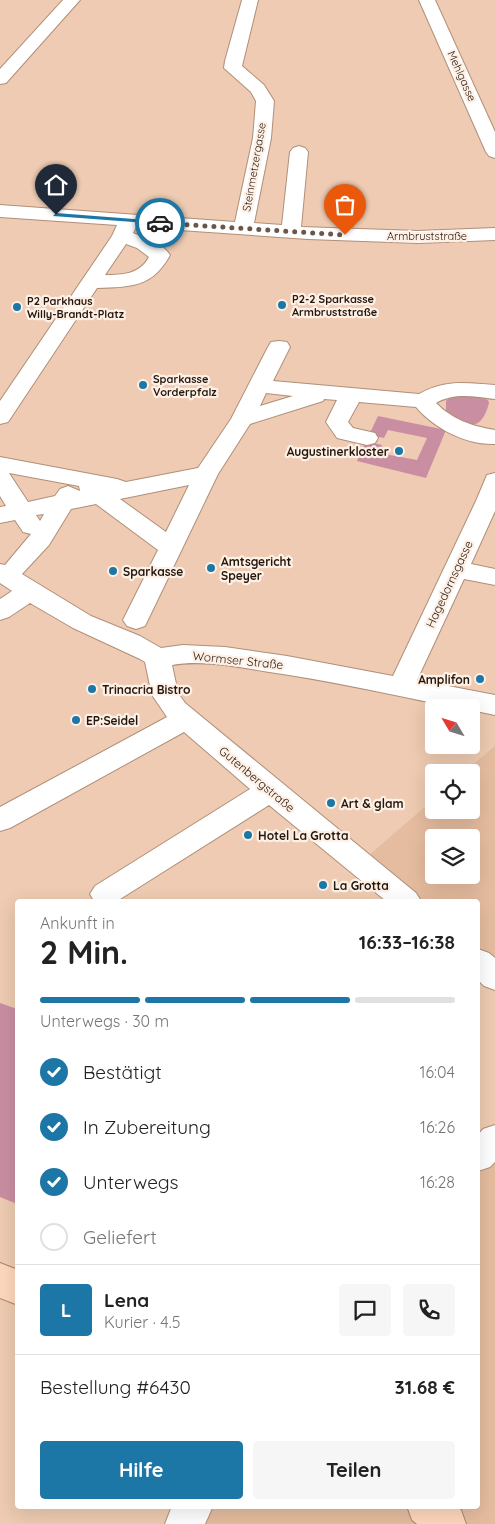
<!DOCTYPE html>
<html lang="de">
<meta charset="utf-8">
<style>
body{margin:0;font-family:Quicksand,sans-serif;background:#f6f6f6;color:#222;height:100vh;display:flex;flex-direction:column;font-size:19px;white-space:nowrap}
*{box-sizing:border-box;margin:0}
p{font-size:16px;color:#767676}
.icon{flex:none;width:28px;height:28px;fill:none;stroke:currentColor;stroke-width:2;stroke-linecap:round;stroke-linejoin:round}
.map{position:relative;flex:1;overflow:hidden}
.side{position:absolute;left:15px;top:899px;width:465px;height:610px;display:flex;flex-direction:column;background:#fff;border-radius:5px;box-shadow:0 5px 20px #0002}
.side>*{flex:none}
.needle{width:32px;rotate:308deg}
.tools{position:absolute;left:425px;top:699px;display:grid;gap:10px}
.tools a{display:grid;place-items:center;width:55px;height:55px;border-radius:5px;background:#fff;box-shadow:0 5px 20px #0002;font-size:25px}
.pin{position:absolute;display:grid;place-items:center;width:42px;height:42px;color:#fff;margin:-51px -21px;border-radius:50% 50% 50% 0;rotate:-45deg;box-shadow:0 0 5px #0007}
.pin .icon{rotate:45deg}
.courier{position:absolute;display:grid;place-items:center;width:50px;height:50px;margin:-25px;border:4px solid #1d77a6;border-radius:50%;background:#fff;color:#222;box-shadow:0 1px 6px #0007}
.summary em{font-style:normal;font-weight:800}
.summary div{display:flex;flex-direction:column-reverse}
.summary{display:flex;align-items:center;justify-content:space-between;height:85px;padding:0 25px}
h1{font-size:32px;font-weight:800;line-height:38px}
.bar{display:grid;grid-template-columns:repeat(4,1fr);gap:8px 5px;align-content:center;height:60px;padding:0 25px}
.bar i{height:6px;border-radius:4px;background:#e0e0e0}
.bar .active{background:#1d77a6}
.bar p{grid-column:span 4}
.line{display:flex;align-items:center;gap:12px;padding:0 25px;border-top:1px solid #e0e0e0}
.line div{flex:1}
.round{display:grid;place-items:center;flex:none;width:52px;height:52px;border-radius:5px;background:#f6f6f6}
ol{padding:0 25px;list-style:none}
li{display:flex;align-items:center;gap:15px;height:55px}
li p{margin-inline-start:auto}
li .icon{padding:5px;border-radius:50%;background:#1d77a6;color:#fff;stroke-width:4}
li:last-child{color:#767676}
li i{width:28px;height:28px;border:2px solid #e0e0e0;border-radius:50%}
.action{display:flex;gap:10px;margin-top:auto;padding:10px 25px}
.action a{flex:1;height:58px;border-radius:5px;background:#1d77a6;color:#fff;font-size:20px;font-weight:800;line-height:58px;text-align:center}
.action a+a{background:#f6f6f6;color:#222}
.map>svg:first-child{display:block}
</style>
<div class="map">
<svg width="495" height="1524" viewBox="0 0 495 1524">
<rect width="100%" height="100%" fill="#eecbb2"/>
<g fill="#e5bc9f" fill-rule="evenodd">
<path d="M 495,746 L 495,977 L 478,962 L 478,901 L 406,901 L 360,863 L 434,799 L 434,810 L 471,810 L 471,772 L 464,772 ZM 434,838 L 471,838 L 471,875 L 434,875 Z"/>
<path d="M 495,1140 L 495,1524 L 184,1524 L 194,1506 L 478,1506 L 478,1156 Z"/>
</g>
<g fill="#c98ea2">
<path d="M 453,394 L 478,397 L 488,400 L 489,403 C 481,434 466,426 446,413 L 446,401 Z"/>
<path d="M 378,416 L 446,430 L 426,478 L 357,461 L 366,441 L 382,445 L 379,453 L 417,460 L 427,438 L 388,430 L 384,438 L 369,435 Z"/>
<path d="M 0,1003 L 17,1009 L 17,1204 L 0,1197 Z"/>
</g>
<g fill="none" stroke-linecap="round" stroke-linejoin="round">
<defs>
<g id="minor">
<path d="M 63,0 L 80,0 L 6,83 L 0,84 L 0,69 Z"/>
<path d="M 242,0 L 258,0 L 242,66 L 264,85 L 274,101 L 271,138 L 254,223 L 282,225 L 290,152 L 293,148 L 299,146 L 305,148 L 308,152 L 301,227 L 418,231 L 495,228 L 495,240 L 418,243 L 308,239 L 136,227 L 133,233 C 146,238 162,243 170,255 C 153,287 131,287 97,288 L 8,422 L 0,424 L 0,401 L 112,236 L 117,225 L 0,217 L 0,205 L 235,222 L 253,138 L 256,101 L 251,92 L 224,68 L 225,61 ZM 126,244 L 137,248 L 149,257 C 140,274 123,275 105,275 Z"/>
<path d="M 419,0 L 435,0 L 495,132 L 495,158 L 489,156 L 486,152 Z"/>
<path d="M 279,341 L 287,342 L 290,347 L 273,381 L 419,394 C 446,379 466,383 495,385 L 495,399 C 475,397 455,392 436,403 C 453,420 472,426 495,430 L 495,444 C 466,445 435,429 416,407 L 359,402 L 348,422 L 353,428 L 375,433 L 378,438 L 375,443 L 367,445 L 337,438 L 326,422 L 337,400 L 324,399 L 323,401 L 250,424 L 218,474 L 145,626 L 136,629 L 127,626 L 123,620 L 158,550 L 96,504 L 71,509 L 49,545 L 22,574 L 91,616 L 140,636 L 161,648 L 183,645 L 225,647 L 287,656 L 393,676 L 476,501 L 487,475 L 495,473 L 495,511 L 471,564 L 495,569 L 495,585 L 464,579 L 417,680 L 495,695 L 495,715 L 471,710 L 471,708 L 458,708 C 393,695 328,680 263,671 C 233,666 201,660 172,665 L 178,693 L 185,703 L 416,893 L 421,901 L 386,901 L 269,805 L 117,901 L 94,901 L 90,894 L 95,886 L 250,789 L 184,732 L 10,828 L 0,831 L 0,807 L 167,717 L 152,695 L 145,662 L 140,659 L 73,628 L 30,603 L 9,617 L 0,620 L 0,599 L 12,591 L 0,583 L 0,564 L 5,565 L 31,534 L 23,532 L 15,520 L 0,523 L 0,507 L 6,506 L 0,496 L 0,457 L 117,479 L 126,482 L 198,468 L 231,419 L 268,347 L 271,342 ZM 266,393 L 293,396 L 260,406 ZM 9,473 L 79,486 L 80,491 L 68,486 L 60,489 L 55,496 L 28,502 ZM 189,485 L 166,532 L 120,499 ZM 44,514 L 40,521 L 36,515 Z"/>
<path d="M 478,949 L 489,953 L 495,958 L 495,990 L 484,986 L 478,980 Z"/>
<path d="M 495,1125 L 495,1162 L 490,1167 L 478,1171 L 478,1135 L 483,1129 Z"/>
<path d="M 172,1506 L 213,1506 L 205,1524 L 165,1524 Z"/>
</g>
<g id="major">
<path d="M 0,1263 L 18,1270 L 18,1305 L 0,1298 Z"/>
<path d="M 407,1506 L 456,1506 L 461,1510 L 466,1524 L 417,1524 L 412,1520 Z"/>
</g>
</defs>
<use href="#minor" stroke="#b08f78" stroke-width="2"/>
<use href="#major" stroke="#b08363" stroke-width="2"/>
<use href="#minor" fill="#fff" fill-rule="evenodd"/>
<use href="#major" fill="#fdd7bd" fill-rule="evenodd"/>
</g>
<path fill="#1d77a6" d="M 56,213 L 160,221 L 162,223 L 160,224 L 53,216 Z"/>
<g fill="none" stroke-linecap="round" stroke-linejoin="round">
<path stroke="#6b5647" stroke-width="5" stroke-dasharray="0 9" d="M 160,223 L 345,235"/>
</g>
<g fill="#1d77a6" stroke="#fff0e6" stroke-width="2">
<circle cx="282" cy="305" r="5"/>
<circle cx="17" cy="307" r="5"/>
<circle cx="143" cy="385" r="5"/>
<circle cx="399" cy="451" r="5"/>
<circle cx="211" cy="568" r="5"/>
<circle cx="113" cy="571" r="5"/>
<circle cx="480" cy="679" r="5"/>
<circle cx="92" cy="689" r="5"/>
<circle cx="76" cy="720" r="5"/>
<circle cx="331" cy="803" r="5"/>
<circle cx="248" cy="835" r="5"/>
<circle cx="323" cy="885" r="5"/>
</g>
<g text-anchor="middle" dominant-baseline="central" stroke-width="4.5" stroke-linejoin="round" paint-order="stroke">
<g font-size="11" fill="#24170e" stroke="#fff0e6">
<text transform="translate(462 76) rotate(66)">Mehlgasse</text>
<text transform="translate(254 167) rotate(-80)">Steinmetzergasse</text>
<text x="427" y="236">Armbruststraße</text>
</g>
<g font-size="11" font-weight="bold" fill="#24170e" stroke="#fff0e6" text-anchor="start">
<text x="292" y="299">P2-2 Sparkasse<tspan x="292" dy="13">Armbruststraße</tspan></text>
<text x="27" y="301">P2 Parkhaus<tspan x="27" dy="13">Willy-Brandt-Platz</tspan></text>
<text x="153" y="379">Sparkasse<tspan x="153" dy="13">Vorderpfalz</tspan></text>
</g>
<g font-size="12" font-weight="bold" fill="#24170e" stroke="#fff0e6" text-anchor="start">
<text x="389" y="451" text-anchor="end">Augustinerkloster</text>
<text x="221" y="561">Amtsgericht<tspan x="221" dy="14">Speyer</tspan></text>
<text x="123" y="571">Sparkasse</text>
<text x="470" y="679" text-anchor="end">Amplifon</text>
<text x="102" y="689">Trinacria Bistro</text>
<text x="86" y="720">EP:Seidel</text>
<text x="341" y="803">Art &amp; glam</text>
<text x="258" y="835">Hotel La Grotta</text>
<text x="333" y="885">La Grotta</text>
</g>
<g font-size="12" fill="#24170e" stroke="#fff0e6">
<text transform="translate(449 584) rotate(-65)">Hagedornsgasse</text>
<text transform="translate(238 660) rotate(6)">Wormser Straße</text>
<text transform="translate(257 779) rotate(40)">Gutenbergstraße</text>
</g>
</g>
</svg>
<div class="tools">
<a><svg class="needle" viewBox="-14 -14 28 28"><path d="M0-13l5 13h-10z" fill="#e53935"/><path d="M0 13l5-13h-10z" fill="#767676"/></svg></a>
<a><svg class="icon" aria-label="locate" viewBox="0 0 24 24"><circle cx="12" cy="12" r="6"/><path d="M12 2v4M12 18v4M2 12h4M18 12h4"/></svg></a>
<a><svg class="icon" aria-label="layers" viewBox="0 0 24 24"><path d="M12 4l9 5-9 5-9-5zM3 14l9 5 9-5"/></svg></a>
</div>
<div class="pin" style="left:345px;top:235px;background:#ea580c"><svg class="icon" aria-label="bag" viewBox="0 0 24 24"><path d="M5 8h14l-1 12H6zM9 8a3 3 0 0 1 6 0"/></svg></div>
<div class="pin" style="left:56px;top:215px;background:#1f2937"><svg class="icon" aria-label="home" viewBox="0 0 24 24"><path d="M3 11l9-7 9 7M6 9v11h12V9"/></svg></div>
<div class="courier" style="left:160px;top:223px"><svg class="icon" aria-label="car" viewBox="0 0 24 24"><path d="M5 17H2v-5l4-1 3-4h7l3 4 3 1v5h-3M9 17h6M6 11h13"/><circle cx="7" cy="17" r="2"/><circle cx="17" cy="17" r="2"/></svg></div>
<section class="side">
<div class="summary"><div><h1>2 Min.</h1><p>Ankunft in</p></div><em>16:33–16:38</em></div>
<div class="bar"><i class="active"></i><i class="active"></i><i class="active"></i><i></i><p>Unterwegs · 30 m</p></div>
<ol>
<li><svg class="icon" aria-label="check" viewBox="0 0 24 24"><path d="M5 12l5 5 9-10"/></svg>Bestätigt<p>16:04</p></li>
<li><svg class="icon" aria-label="check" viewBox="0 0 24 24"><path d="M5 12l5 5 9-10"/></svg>In Zubereitung<p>16:26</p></li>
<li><svg class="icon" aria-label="check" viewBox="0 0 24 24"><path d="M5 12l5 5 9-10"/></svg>Unterwegs<p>16:28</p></li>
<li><i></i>Geliefert</li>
</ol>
<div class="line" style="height:90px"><b class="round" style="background:#1d77a6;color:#fff">L</b><div><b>Lena</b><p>Kurier · 4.5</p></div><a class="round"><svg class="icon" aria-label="chat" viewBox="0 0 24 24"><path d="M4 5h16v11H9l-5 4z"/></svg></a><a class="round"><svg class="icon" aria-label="phone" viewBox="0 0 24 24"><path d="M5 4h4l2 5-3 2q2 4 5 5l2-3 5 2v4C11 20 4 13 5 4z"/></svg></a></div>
<div class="line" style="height:65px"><div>Bestellung #6430</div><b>31.68 €</b></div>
<div class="action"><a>Hilfe</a><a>Teilen</a></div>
</section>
</div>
